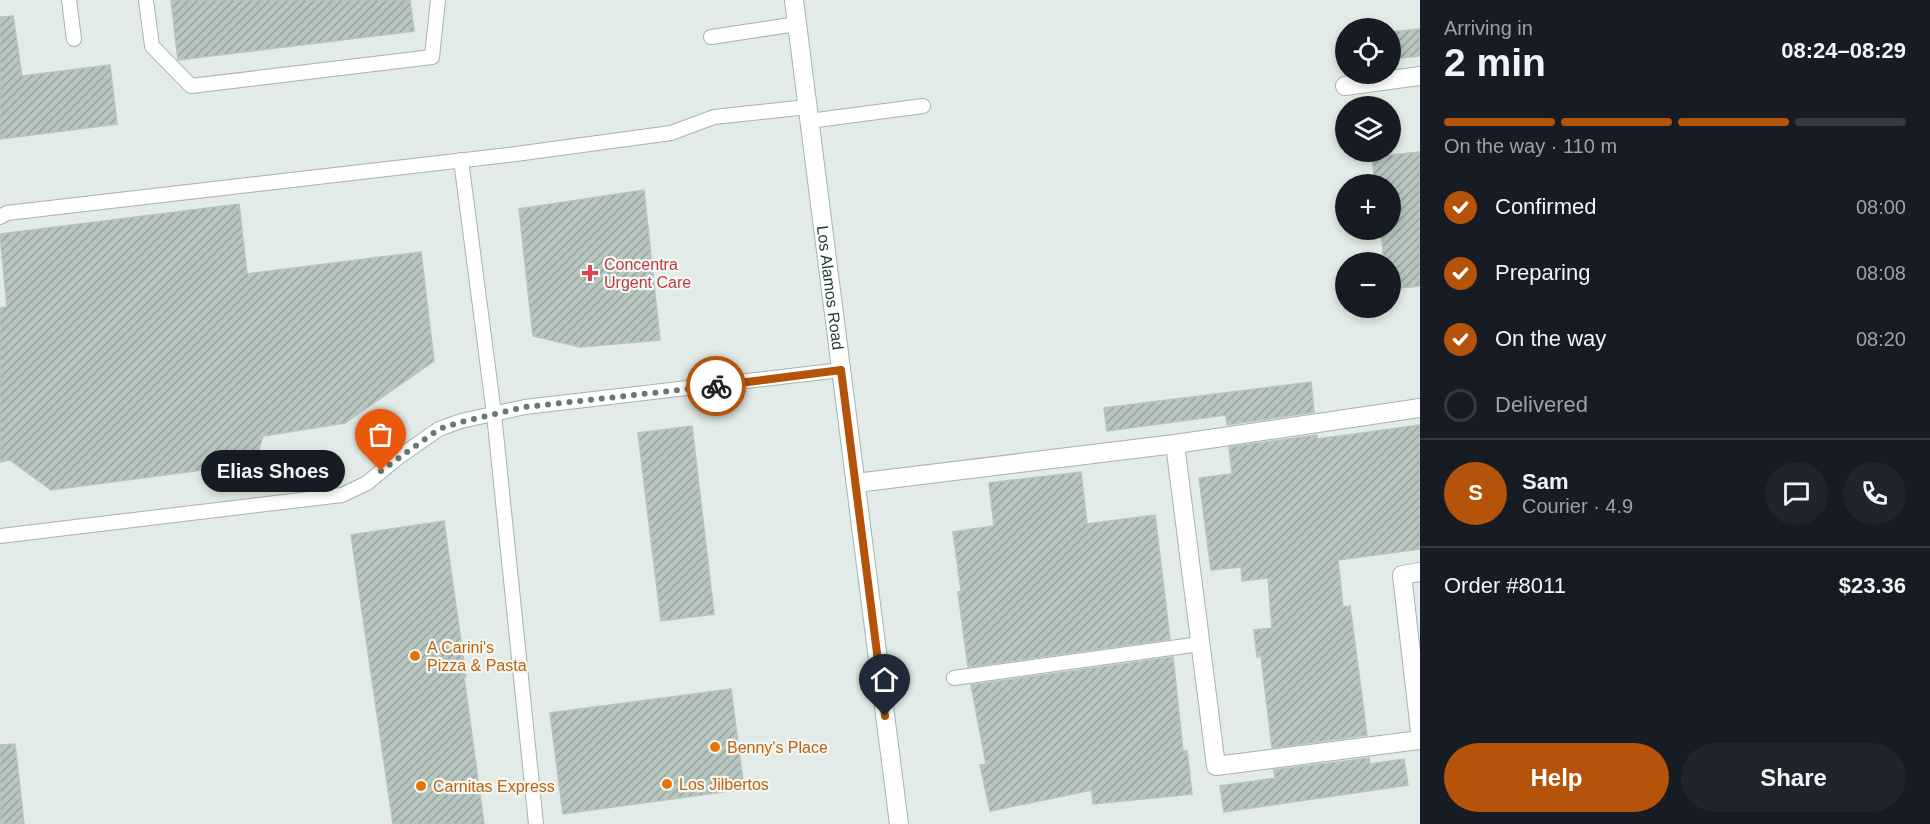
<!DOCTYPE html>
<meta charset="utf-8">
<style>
body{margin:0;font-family:Helvetica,sans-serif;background:#20242c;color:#f1f3f6;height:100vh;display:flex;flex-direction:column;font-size:22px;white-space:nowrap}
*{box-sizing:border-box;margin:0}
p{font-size:20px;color:#9ea1a6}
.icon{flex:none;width:33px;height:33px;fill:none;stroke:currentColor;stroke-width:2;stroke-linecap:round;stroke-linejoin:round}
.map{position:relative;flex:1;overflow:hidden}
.side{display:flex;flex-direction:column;background:#171b24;width:510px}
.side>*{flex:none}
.tools{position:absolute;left:1335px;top:18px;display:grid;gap:12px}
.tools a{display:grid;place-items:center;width:66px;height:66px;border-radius:50%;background:#171b24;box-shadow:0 3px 9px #0003;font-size:30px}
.pin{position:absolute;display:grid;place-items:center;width:51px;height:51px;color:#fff;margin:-62px -26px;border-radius:50% 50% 50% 0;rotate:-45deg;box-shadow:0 0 6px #0007}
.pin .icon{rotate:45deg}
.courier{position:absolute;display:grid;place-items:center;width:60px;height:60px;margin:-30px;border:4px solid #b45309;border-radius:50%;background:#fff;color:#222;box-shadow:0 2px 8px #0007}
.bubble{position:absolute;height:42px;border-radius:21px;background:#171b24;box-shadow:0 3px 9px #0003;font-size:20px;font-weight:600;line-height:42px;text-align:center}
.summary em{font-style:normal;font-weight:600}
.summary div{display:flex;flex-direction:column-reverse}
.summary{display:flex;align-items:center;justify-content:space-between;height:102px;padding:0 24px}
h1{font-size:39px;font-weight:600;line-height:45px}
.bar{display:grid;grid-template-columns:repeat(4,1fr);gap:9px 6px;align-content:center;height:72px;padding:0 24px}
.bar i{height:8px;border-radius:4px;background:#363941}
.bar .active{background:#b45309}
.bar p{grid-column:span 4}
.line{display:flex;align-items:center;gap:15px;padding:0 24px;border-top:2px solid #363941}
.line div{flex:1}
.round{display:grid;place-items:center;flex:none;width:63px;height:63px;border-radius:32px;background:#20242c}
ol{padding:0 24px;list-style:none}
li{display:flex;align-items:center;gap:18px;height:66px}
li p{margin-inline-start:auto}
li .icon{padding:6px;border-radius:50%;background:#b45309;color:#fff;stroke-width:4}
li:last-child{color:#9ea1a6}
li i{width:33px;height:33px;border:3px solid #363941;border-radius:50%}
.button{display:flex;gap:12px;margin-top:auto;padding:12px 24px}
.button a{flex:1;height:69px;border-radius:36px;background:#b45309;color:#fff;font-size:24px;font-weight:600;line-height:69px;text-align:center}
.button a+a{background:#20242c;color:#f1f3f6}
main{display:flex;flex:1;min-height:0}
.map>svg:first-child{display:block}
</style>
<main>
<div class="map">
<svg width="1420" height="824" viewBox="0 0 1420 824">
<defs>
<pattern id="building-hatch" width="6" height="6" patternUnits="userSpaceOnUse" patternTransform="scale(1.5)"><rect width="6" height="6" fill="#b8c6c0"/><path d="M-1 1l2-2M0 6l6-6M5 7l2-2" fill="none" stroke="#95a29d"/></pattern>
</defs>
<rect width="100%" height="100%" fill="#e2ebe7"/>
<g fill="url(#building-hatch)" stroke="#b5c4be" stroke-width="1.5">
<path d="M 171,0 L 410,0 L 414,31 L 178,60 Z"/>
<path d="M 13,16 L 22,76 L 110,65 L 117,124 L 0,139 L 0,17 Z"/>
<path d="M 1420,29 L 1420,56 L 1390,59 L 1390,32 Z"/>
<path d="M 1420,152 L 1420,286 L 1390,289 L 1390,262 L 1384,262 L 1381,230 L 1390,230 L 1390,184 L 1375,184 L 1372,157 Z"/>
<path d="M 644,190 L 660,340 L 580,347 L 533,336 L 519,209 Z"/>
<path d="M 239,204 L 247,274 L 421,252 L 434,361 L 345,423 L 263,436 L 255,463 L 51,490 L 10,460 L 0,462 L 0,308 L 7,307 L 0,234 Z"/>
<path d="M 1311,382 L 1314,412 L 1227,425 L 1226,415 L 1107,431 L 1104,408 Z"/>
<path d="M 1420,425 L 1420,549 L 1338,560 L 1343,607 L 1350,606 L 1367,735 L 1272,748 L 1261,656 L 1257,657 L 1254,630 L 1272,628 L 1268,578 L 1242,581 L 1241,567 L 1211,570 L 1199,478 L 1232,474 L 1229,447 L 1317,435 L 1317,439 Z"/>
<path d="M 692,426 L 714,614 L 661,621 L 638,433 Z"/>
<path d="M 1081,472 L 1087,524 L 1155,515 L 1170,639 L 968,667 L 958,592 L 961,591 L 953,532 L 994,526 L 989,483 Z"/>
<path d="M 444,521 L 466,677 L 464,677 L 484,824 L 393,824 L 351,535 Z"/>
<path d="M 1173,657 L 1183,751 L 1187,751 L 1192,794 L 1093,804 L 1092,790 L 990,811 L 980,765 L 986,764 L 971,685 Z"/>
<path d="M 731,689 L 744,789 L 563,814 L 550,713 Z"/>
<path d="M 15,744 L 24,824 L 0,824 L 0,745 Z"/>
<path d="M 1369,758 L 1370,764 L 1404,759 L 1408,785 L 1224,812 L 1220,786 L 1275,778 L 1274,770 Z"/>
</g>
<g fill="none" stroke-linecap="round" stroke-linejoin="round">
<defs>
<g id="lane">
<path d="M 69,0 L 74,39"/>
<path d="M 146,0 L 152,46 L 191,86 L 432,57 L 438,0"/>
<path d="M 711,37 L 797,24"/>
<path d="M 809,121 L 923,106"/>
<path d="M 461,160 L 494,414 L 536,824"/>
<path d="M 0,217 L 7,213 L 516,154 L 671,133 L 714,117 L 807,107"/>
<path d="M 0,536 L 342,495 L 367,483 L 396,459 L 439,429 L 461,421 L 525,407 L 841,370"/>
<path d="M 954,678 L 1200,644"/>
</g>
<g id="street">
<path d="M 1345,86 L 1420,76"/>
<path d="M 1175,444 L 1216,766 L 1420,740"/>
<path d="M 856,483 L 1175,444 L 1420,408"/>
<path d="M 1420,572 L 1402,575 L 1420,731"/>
</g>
<g id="secondary">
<path id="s1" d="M 794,0 L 899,824"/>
</g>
</defs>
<use href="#lane" stroke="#a5b3ae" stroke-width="16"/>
<use href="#street" stroke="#a5b3ae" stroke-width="20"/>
<use href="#secondary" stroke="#a1b6af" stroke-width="20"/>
<use href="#lane" stroke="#fff" stroke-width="14"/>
<use href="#street" stroke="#fff" stroke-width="18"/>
<use href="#secondary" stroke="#fff" stroke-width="18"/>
</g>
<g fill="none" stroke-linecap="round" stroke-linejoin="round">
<path stroke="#667973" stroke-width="6" stroke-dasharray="0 10.8" d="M 381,471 L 439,429 L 461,422 L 525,407 L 716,386"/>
<path stroke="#b45309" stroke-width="8" d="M 716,386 L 841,370 L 885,716"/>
</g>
<path fill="#e0444e" stroke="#f2f8f5" stroke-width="2" d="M587 264h6v6h6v6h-6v6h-6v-6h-6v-6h6z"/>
<g fill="#e8710a" stroke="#f2f8f5" stroke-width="2">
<circle cx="415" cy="656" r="6"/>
<circle cx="715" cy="747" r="6"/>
<circle cx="667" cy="784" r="6"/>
<circle cx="421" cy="786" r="6"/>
</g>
<g text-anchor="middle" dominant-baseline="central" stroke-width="4.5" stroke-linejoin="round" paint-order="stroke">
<g font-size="16" fill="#be3a42" stroke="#f2f8f5" text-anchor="start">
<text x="604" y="264">Concentra<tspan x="604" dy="18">Urgent Care</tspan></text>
</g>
<g font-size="16" fill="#233b35" stroke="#f2f8f5">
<text stroke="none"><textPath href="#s1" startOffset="290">Los Alamos Road</textPath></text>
</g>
<g font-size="16" fill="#c56008" stroke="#f2f8f5" text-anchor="start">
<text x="427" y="647">A Carini's<tspan x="427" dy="18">Pizza &amp; Pasta</tspan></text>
<text x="727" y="747">Benny's Place</text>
<text x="679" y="784">Los Jilbertos</text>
<text x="433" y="786">Carnitas Express</text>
</g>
</g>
</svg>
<div class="tools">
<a><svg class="icon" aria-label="locate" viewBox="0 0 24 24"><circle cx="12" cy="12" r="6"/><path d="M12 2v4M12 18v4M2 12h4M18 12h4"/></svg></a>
<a><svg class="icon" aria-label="layers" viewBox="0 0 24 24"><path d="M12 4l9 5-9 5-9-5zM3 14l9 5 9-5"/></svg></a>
<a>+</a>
<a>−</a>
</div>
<div class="pin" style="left:381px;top:471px;background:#ea580c"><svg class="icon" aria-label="bag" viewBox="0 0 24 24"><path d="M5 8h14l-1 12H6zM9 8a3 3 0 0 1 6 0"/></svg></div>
<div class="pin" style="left:885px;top:716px;background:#1f2937"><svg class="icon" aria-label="home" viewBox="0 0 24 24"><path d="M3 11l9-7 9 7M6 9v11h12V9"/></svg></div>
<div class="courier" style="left:716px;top:386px"><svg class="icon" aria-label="bike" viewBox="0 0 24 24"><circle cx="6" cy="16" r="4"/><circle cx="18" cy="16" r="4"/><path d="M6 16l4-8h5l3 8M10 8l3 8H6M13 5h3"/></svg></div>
<div class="bubble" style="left:201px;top:450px;width:144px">Elias Shoes</div>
</div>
<section class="side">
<div class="summary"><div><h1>2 min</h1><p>Arriving in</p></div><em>08:24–08:29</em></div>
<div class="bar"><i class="active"></i><i class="active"></i><i class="active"></i><i></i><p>On the way · 110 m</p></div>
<ol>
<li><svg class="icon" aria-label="check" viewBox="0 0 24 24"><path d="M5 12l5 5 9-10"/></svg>Confirmed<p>08:00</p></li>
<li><svg class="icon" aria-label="check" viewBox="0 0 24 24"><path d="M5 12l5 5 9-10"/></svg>Preparing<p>08:08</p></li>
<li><svg class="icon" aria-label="check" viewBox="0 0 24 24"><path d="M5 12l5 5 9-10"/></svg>On the way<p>08:20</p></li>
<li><i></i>Delivered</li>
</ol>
<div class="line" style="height:108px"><b class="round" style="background:#b45309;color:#fff">S</b><div><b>Sam</b><p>Courier · 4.9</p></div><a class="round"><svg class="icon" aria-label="chat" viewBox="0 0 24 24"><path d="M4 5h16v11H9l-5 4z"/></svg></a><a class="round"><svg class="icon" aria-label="phone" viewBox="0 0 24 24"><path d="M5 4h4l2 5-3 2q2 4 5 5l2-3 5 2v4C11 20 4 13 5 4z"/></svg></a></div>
<div class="line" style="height:78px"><div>Order #8011</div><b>$23.36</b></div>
<div class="button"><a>Help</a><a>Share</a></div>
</section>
</main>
